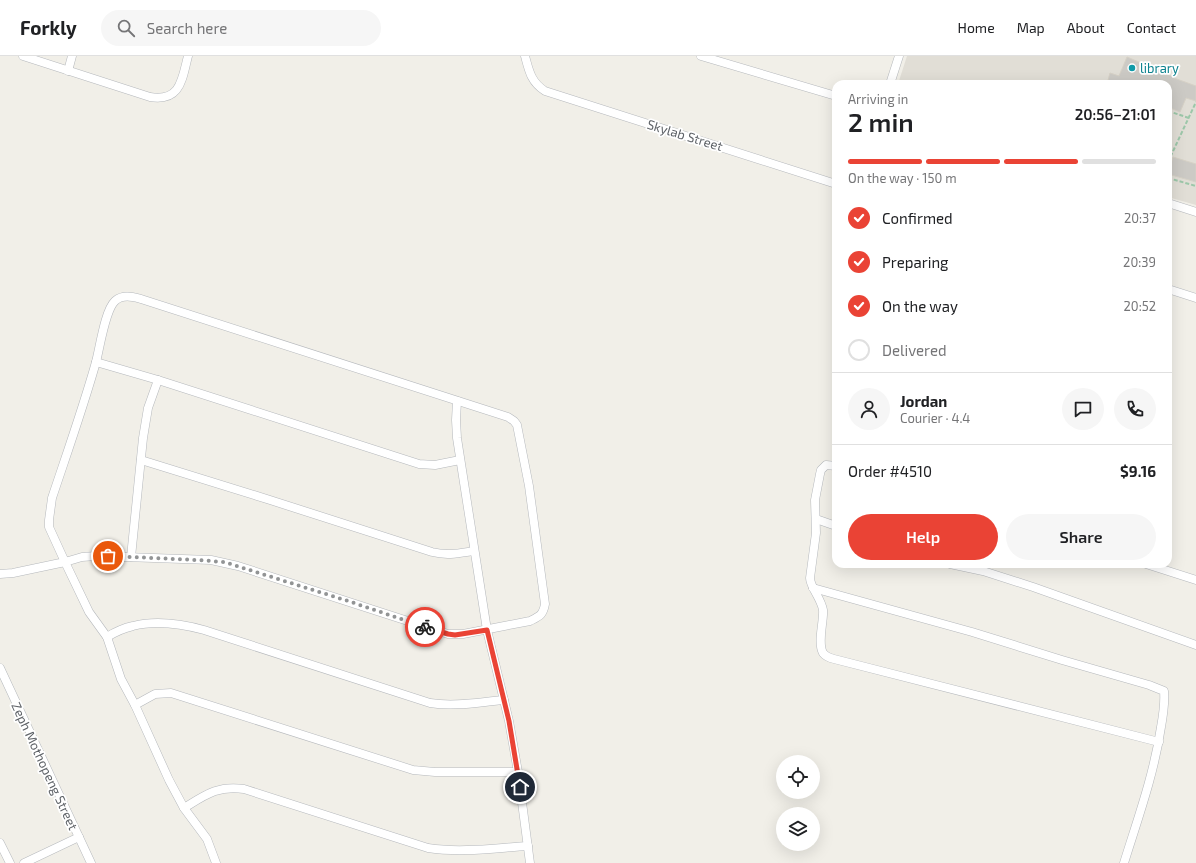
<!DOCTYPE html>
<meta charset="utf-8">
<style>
body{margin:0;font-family:"Exo 2",sans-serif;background:#f6f6f6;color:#202124;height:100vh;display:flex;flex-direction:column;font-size:15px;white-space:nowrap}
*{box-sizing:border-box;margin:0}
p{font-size:13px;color:#757577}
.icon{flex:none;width:22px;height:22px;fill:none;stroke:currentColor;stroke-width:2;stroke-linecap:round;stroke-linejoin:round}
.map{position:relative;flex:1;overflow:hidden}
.details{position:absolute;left:832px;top:24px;width:340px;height:488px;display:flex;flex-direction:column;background:#fff;border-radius:12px;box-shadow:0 4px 16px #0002}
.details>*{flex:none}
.tools{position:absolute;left:776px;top:699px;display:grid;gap:8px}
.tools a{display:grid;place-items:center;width:44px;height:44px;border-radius:50%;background:#fff;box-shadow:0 4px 16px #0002;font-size:20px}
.pin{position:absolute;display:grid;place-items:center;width:34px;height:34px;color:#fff;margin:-17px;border:2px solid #fff;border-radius:50%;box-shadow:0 1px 4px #0007}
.courier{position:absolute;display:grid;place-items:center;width:40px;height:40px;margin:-20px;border:3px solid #ea4335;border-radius:50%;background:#fff;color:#222;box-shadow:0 1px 5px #0007}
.headline em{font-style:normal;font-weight:600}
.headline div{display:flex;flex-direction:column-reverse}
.headline{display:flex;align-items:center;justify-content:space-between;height:68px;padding:0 16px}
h1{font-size:26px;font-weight:600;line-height:30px}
.bar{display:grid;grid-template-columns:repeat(4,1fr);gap:6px 4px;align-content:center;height:48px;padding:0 16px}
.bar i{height:5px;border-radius:3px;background:#e0e0e0}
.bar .selected{background:#ea4335}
.bar p{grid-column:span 4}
.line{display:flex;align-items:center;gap:10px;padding:0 16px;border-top:1px solid #e0e0e0}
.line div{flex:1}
.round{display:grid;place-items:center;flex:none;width:42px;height:42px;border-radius:21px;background:#f6f6f6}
ol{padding:0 16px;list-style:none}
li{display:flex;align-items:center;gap:12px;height:44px}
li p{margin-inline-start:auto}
li .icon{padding:4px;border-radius:50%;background:#ea4335;color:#fff;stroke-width:4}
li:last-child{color:#757577}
li i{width:22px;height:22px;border:2px solid #e0e0e0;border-radius:50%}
.cta{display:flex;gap:8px;margin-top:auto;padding:8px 16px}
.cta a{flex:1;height:46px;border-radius:24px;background:#ea4335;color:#fff;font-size:16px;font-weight:600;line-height:46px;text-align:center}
.cta a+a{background:#f6f6f6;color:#202124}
header{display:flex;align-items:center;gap:24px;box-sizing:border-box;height:56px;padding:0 20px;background:#fff;border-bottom:1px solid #e0e0e0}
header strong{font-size:19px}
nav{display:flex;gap:22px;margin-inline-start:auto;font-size:14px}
.search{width:280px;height:36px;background:#f6f6f6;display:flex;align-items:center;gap:10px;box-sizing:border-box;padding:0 14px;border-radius:22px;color:#757577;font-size:15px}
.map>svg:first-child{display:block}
</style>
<header>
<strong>Forkly</strong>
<div class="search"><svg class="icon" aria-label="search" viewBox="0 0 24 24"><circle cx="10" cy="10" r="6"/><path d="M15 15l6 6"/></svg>Search here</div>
<nav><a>Home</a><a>Map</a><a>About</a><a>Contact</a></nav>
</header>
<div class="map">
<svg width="1196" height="807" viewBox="0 0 1196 807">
<rect width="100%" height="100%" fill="#f1efe8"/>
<path fill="#e1ded6" d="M 907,0 L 1196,0 L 1196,149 L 1168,141 L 1168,28 L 898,28 Z"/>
<g fill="#cccac5" stroke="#d6d1c6">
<path d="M 1127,1 L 1174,21 L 1174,22 L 1196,30 L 1196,45 L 1186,42 L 1180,56 L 1168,51 L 1168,28 L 1107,28 L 1110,17 L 1119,20 Z"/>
<path d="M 1173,101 L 1196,108 L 1196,126 L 1168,118 Z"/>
</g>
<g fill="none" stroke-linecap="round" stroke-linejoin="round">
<defs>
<g id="minor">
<path d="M 23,0 L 150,41 C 181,46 182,23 188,0"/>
<path d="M 525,0 C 529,15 531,26 545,35 L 836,128"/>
<path d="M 701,0 L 836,40"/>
<path d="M 68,15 L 72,0"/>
<path d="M 890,28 L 899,0"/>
<path d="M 1168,147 L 1196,156"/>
<path d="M 1168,233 L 1196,242"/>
<path d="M 96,306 L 158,324 L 419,408 L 435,409 L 460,404"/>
<path d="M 457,345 L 456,364 L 457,382 L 487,574 L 509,665 L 518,716 L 530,807"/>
<path d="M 141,404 L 270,444 L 432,496 C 447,500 460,497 474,495"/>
<path d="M 836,410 L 826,409 L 821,414 L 820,418 L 815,444 L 816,477 L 810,522 C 810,531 821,542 823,554 C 824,566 817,586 823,597 C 826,601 830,602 834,603 L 1159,686"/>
<path d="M 816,463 L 836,470"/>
<path d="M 131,501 L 143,382 L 148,352 L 158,324"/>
<path d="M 950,508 L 983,515 L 1033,531 L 1196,589"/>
<path d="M 1146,508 L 1196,524"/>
<path d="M 0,518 L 13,517 L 65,506 L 82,501 L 96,500 L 211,504 L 238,510 L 448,578 L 463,578 L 530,565 C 540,560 543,559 545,548 L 529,430 L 517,369 L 514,365 L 508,361 L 141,243 C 133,241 123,238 115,245 C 105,254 100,291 96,306 C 83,352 67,397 52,442 L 49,464 L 49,471 L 65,506 L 89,556 L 107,581 L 121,623 L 135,649 L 169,724 L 184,752 L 207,783 L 216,807"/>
<path d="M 813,532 L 972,576 L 1062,604 L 1149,629 L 1164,635 C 1165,647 1163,660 1161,671 C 1154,718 1138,762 1124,807"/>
<path d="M 107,581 C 115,576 124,572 133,570 C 156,564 182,568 204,574 L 430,647 C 455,651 479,646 504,644"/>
<path d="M 0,612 L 91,807"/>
<path d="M 135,649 L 155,638 L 171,637 L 413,714 L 435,716 L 518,716"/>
<path d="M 184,752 C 205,739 218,729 244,733 L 428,792 C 461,797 495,792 528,790"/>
<path d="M 0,787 L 10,807"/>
<path d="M 24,807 L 79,781"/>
</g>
</defs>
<use href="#minor" stroke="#b5b8bc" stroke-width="9"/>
<g stroke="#9cc7a9" stroke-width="2" stroke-dasharray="4 2" stroke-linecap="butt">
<path d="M 1168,55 L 1189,62"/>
<path d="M 1168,106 L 1196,46"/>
<path d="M 1168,122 L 1196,130"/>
</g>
<use href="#minor" stroke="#fff" stroke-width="8"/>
</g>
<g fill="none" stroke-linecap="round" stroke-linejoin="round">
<path stroke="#929495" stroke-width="4" stroke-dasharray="0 7.2" d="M 108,500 L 197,504 L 224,506 L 348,545 L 425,571"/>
<path stroke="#ea4335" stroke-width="5" d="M 425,571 L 448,578 L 455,579 L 487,574 L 509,665 L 520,731"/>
</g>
<circle fill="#0f9aa8" stroke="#fff" stroke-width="1.5" cx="1132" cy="12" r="4"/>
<g text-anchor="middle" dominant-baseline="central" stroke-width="3.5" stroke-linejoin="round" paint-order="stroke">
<g font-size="13" fill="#0d838f" stroke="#fff" text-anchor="start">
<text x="1140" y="12">library</text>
</g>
<g font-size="13" fill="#5f6368" stroke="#fff">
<text transform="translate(685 79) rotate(17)">Skylab Street</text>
<text transform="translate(45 710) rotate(65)">Zeph Mothopeng Street</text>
</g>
</g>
</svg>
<div class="tools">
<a><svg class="icon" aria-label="locate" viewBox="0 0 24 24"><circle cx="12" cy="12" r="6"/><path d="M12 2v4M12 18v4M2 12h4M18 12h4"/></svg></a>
<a><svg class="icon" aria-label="layers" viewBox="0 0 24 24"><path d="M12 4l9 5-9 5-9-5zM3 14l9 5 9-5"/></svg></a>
</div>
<div class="pin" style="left:108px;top:500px;background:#ea580c"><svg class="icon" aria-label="bag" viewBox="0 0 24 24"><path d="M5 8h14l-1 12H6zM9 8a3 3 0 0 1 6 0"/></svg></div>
<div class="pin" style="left:520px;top:731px;background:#1f2937"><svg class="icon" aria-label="home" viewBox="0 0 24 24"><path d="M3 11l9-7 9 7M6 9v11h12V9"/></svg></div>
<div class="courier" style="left:425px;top:571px"><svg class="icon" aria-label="bike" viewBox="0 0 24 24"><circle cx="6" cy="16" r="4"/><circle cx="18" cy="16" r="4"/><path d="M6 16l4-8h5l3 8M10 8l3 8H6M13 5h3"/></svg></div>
<section class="details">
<div class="headline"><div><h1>2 min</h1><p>Arriving in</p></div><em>20:56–21:01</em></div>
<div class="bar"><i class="selected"></i><i class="selected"></i><i class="selected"></i><i></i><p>On the way · 150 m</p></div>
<ol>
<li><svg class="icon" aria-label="check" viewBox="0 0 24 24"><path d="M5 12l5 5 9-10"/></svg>Confirmed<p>20:37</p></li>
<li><svg class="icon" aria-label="check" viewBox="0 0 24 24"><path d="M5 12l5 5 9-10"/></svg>Preparing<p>20:39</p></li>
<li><svg class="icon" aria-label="check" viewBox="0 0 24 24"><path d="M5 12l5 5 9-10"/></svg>On the way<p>20:52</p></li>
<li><i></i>Delivered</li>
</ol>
<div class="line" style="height:72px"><a class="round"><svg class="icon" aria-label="person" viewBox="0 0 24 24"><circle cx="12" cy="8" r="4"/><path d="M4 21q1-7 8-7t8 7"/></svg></a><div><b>Jordan</b><p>Courier · 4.4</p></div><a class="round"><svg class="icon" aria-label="chat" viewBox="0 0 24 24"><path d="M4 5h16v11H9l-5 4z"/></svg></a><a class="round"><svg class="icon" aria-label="phone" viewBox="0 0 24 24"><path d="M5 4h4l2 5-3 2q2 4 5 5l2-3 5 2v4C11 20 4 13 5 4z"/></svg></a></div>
<div class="line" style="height:52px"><div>Order #4510</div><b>$9.16</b></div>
<div class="cta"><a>Help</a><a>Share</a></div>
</section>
</div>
